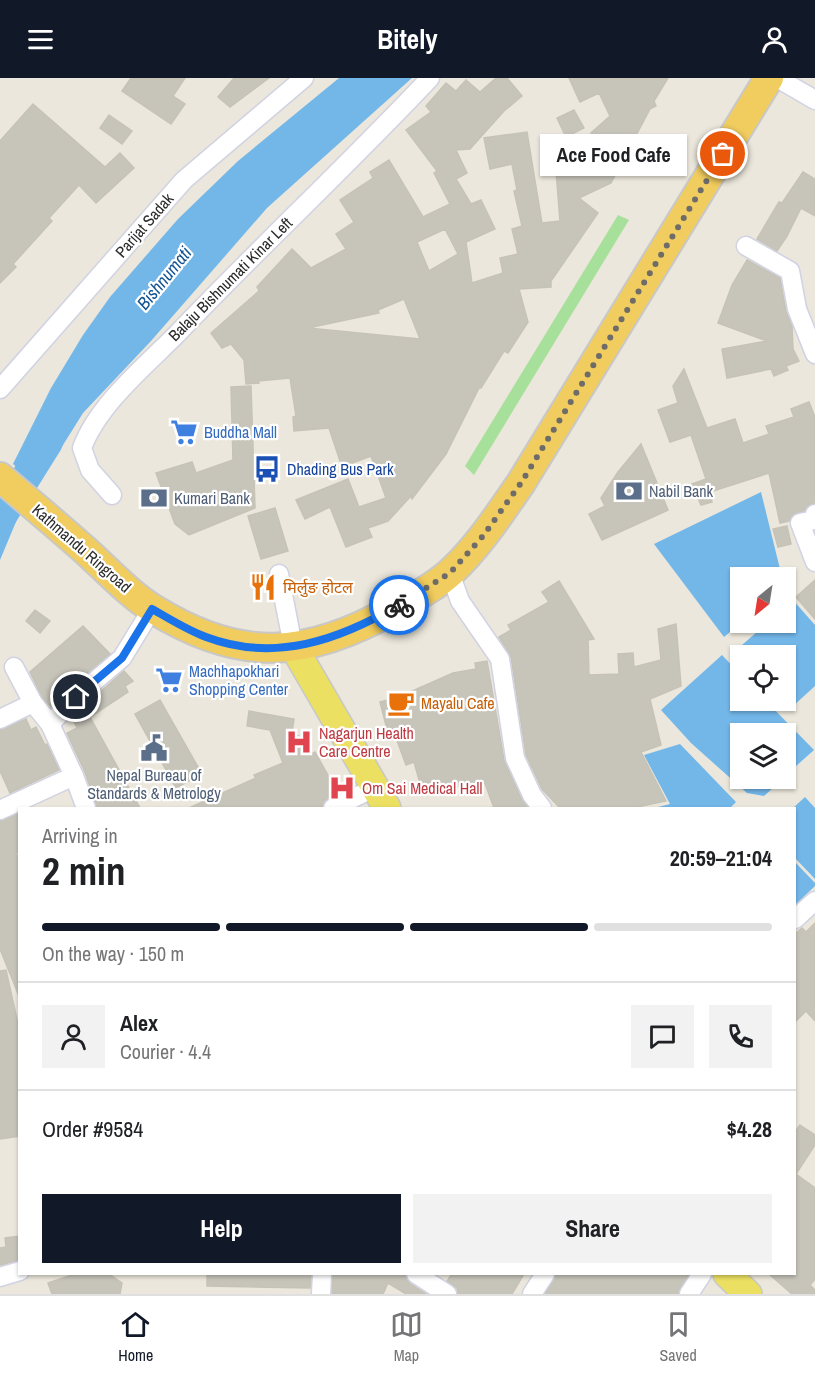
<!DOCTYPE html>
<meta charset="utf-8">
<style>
body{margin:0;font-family:"Archivo Narrow","Noto Sans Devanagari",sans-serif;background:#f2f2f2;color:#202124;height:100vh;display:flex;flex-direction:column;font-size:22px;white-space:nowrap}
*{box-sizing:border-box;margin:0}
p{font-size:20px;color:#757577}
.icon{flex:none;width:33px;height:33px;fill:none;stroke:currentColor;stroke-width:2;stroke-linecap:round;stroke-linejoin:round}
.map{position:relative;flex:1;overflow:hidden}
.drawer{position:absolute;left:18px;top:729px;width:778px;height:468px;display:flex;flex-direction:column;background:#fff;border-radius:0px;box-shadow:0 2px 4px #0004}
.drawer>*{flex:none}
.needle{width:39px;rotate:210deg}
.controls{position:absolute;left:730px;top:489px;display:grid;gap:12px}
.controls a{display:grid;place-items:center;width:66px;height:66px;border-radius:0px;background:#fff;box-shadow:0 2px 4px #0004;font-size:30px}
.pin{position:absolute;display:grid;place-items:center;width:51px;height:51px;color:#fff;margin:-26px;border:3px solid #fff;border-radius:50%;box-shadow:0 2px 6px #0007}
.courier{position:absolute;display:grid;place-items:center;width:60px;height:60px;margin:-30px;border:4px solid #1a73e8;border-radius:50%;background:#fff;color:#222;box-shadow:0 2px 8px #0007}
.bubble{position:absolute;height:42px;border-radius:0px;background:#fff;box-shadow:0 2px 4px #0004;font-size:20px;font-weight:700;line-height:42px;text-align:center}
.head em{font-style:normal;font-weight:700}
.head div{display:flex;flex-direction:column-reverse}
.head{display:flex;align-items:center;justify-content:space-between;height:102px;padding:0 24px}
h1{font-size:39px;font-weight:700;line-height:45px}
.bar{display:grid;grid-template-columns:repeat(4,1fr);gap:9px 6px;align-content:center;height:72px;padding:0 24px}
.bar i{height:8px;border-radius:4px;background:#e0e0e0}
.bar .active{background:#111827}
.bar p{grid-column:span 4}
.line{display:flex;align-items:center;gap:15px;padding:0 24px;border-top:2px solid #e0e0e0}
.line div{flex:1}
.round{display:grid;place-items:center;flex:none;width:63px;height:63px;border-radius:0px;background:#f2f2f2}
.primary-button{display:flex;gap:12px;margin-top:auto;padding:12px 24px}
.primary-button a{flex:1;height:69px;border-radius:0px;background:#111827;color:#fff;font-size:24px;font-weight:700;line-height:69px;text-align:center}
.primary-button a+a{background:#f2f2f2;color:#202124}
header{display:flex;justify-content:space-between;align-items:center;height:78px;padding:0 24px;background:#111827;color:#fff;font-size:27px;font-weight:700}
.tab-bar{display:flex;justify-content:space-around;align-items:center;height:84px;border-top:2px solid #e0e0e0;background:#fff;font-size:16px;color:#757577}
.tab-bar a{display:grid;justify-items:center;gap:3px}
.tab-bar .active{color:#111827}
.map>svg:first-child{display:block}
</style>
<header><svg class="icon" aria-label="menu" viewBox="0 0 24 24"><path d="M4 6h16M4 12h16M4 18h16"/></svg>Bitely<svg class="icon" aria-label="person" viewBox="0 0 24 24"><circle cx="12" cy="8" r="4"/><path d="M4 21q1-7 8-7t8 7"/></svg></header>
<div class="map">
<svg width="815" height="1216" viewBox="0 0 815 1216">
<rect width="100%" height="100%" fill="#ebe7dc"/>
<path fill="#a7e09a" d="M 618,137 L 629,142 L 474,397 L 465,388 Z"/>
<g fill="#73b7e9">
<path d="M 339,0 L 412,0 L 267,130 L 151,263 L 83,335 L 38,407 L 13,386 L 51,310 L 83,257 L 110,219 L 178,141 L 238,83 Z"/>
<path d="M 761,414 L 782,499 L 741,500 L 741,545 L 724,559 L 654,466 Z"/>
<path d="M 0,424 L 18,439 L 0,482 Z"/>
<path d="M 792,521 L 815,547 L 815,608 L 792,629 L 785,623 L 786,578 L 741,578 L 741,581 L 734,574 L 767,545 L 786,544 L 786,527 Z"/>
<path d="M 722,577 L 741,597 L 741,622 L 766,623 L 814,672 L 786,697 L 786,656 L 741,656 L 741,700 L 783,701 L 764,718 L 747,715 L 691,665 L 661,632 Z"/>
<path d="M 680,666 L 736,724 L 730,730 L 654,730 L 670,726 L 644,677 Z"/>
<path d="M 805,719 L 815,730 L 815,801 L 795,780 L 795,730 L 793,730 Z"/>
<path d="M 795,784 L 815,805 L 815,808 L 795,827 Z"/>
</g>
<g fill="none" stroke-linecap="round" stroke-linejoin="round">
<path stroke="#73b7e9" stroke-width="30" d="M 0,441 L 48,364"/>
</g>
<g fill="#c7c5ba" stroke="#c6c3b6" stroke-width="1.5" fill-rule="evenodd">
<path d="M 131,0 L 185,0 L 173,18 L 185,26 L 171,46 L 122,13 Z"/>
<path d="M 234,0 L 269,0 L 230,29 L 218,19 Z"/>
<path d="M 496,0 L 507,0 L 522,18 L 504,33 L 470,71 L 456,72 L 467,95 L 456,101 L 471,126 L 481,122 L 495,151 L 466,164 L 472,205 L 503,195 L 500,180 L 518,176 L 512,151 L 522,148 L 514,113 L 517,112 L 512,86 L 490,91 L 484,60 L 527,54 L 542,145 L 560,143 L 554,67 L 568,66 L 570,90 L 602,74 L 591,55 L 610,38 L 599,15 L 580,24 L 569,0 L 668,0 L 654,23 L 656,28 L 650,31 L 611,105 L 579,120 L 598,135 L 551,203 L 551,209 L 519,211 L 528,244 L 508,275 L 504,273 L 481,310 L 479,310 L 446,376 L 412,421 L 411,418 L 388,443 L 368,450 L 372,459 L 346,469 L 330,429 L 305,441 L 296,422 L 348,401 L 359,429 L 386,420 L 371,378 L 342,389 L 329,350 L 294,353 L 293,339 L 296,338 L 290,300 L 258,303 L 259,305 L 246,306 L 244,282 L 231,266 L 222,270 L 211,255 L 259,213 L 257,209 L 292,171 L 311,190 L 346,171 L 336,156 L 354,144 L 340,122 L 373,100 L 370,94 L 389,82 L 423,139 L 450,126 L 434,95 L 437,93 L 406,52 L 431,34 L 426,28 L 446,5 L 456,13 L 466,2 L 480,14 ZM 445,151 L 458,176 L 429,193 L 417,164 ZM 404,221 L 420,261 L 308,250 L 379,235 L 378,232 Z"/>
<path d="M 33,26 L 105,89 L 120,75 L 134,90 L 96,125 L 79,107 L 49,140 L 52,143 L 13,186 L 16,189 L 0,205 L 0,63 Z"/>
<path d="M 574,32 L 584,50 L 566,59 L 557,40 Z"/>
<path d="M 109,37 L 132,53 L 122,66 L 100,50 Z"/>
<path d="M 803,94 L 815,101 L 815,138 L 801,130 L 787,158 L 777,173 L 757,161 L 779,124 L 782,125 Z"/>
<path d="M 747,182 L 780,200 L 786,233 L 792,248 L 793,271 L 799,283 L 786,288 L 788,292 L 774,298 L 771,291 L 727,300 L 722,271 L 767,263 L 718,245 L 732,207 Z"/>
<path d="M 684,291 L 707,350 L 735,341 L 743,365 L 769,356 L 766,348 L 794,339 L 791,331 L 809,324 L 815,339 L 815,425 L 807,428 L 805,433 L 793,437 L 789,443 L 780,445 L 769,395 L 710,414 L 712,424 L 701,427 L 692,406 L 706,401 L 691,357 L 670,364 L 658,332 L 678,325 L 673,308 Z"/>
<path d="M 251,308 L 255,430 L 189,457 L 175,446 L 156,395 L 192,384 L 196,395 L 233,382 L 231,309 Z"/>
<path d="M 641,366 L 668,432 L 602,462 L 589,436 L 605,428 L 601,420 L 618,394 Z"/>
<path d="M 275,430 L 288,473 L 261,481 L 248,438 Z"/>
<path d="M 787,448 L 791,466 L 778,469 L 773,451 Z"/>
<path d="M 815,502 L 815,541 L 796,519 Z"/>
<path d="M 559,503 L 594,561 L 588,562 L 589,597 L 619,596 L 618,576 L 633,575 L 634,589 L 661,582 L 658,551 L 676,546 L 681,608 L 650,621 L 661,667 L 641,674 L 666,723 L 632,730 L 560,730 L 542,711 L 526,677 L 511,579 L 499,559 L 511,552 L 508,547 L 549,524 L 542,514 Z"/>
<path d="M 35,532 L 50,543 L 40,555 L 26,543 Z"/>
<path d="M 83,548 L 110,576 L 69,610 L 51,629 L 42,619 L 30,594 Z"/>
<path d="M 487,583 L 504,682 L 522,722 L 528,730 L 494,730 L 484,703 L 423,716 L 414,684 L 406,687 L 395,657 L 389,659 L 380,624 L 413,615 L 412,613 L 453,595 L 476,591 L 475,585 Z"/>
<path d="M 124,593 L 133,603 L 125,608 L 128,614 L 90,639 L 140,730 L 97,730 L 85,694 L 67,655 L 77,650 L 72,639 Z"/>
<path d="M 160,622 L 202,696 L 176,710 L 135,636 Z"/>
<path d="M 249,633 L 294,641 L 292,655 L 301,659 L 310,677 L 315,674 L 338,715 L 324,723 L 322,730 L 189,730 L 256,700 L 254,697 L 283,685 L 270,652 L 247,648 Z"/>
<path d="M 26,641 L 31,652 L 36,649 L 45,667 L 47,666 L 59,692 L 10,715 L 0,693 L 0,652 Z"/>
<path d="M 20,735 L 20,774 L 16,775 L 20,786 L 19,918 L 0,871 L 0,743 Z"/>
<path d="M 815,845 L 815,943 L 806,933 L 795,944 L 795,856 L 802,850 L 806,854 Z"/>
<path d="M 6,892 L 20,955 L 20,1058 L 0,1061 L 0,893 Z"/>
<path d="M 800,1047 L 815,1057 L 815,1067 L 796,1096 L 815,1110 L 815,1201 L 810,1207 L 815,1212 L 815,1216 L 792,1216 L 769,1196 L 795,1196 L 795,1054 Z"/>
<path d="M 20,1158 L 20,1182 L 0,1187 L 0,1170 L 6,1169 L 5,1160 Z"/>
<path d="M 75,1196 L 109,1196 L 122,1205 L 120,1216 L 52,1216 L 48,1205 Z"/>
<path d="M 207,1196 L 311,1196 L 310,1210 L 207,1208 Z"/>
<path d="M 333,1196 L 405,1196 L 409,1205 L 426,1216 L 406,1216 L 388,1205 L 383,1216 L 332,1216 Z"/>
<path d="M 452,1196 L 524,1196 L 512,1216 L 458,1216 L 457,1210 L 447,1203 Z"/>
<path d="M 556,1196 L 689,1196 L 678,1216 L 545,1216 Z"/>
</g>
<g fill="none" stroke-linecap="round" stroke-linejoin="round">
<defs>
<g id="minor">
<path d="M 777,0 L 815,22"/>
<path d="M 746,168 L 790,193 L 797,231 L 815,276"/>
<path d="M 0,311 L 184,102 L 304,0"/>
<path d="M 112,417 L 90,392 L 82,370 C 98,327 144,289 177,256 C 260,169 348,87 430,0"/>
<path d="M 815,436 L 814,442 L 800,445 L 815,484"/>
<path d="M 450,495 L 460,523 L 500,581 L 515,680 L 532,717 L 542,730"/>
<path d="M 279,496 L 293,568"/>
<path d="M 14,589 L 33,625 L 50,646 L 74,698 L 86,730"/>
<path d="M 0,641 L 33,625"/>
<path d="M 50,646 L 76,619 L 122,580 L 152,531"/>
<path d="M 333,730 L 374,710"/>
<path d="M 0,732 L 74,698"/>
<path d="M 795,841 L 815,823"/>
<path d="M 416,1196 L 447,1216"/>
<path d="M 0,1199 L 20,1193"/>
<path d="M 321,1216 L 322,1196"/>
<path d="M 532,1216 L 545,1196"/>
<path d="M 689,1216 L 702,1196"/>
</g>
<g id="primary">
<path d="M 293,568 L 387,730"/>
<path d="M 727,1196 L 748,1216"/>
</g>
<path id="trunk" d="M 0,399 C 29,424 58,448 86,473 C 108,493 130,517 155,532 C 241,585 308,580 394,531 C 413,520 435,509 451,494 C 479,468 500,435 521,405 L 769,0"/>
</defs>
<use href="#minor" stroke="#d1d2e2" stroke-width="21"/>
<use href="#primary" stroke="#c8c8c8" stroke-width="30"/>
<use href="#trunk" stroke="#c8c8c8" stroke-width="32"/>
<use href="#minor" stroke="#fff" stroke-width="18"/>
<use href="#primary" stroke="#ebe062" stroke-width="27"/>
<use href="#trunk" stroke="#f1cc5e" stroke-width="28"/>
</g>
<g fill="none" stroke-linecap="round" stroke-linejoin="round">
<path stroke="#6e6c68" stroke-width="6" stroke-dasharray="0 10.8" d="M 399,527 L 450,495 L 483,458 L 521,405 L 723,76"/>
<path stroke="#1a73e8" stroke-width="8" d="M 76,619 L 122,580 L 152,531 C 170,541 187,552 206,559 C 275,585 339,562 399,527"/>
</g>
<defs>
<symbol id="supermarket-bare" viewBox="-9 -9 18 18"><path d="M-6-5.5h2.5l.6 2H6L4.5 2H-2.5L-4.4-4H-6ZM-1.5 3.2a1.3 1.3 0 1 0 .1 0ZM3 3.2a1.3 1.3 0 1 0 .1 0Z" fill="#3f7fe0" stroke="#fff" stroke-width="2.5" paint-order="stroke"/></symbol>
<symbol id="bus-bare" viewBox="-9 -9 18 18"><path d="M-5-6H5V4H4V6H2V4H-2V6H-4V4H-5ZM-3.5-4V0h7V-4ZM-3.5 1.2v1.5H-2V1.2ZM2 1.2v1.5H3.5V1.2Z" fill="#1a4fb4" stroke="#fff" stroke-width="2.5" paint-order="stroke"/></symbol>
<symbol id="bank-bare" viewBox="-9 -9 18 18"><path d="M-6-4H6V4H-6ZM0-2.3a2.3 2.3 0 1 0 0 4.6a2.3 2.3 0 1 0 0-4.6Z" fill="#5c6f8a" stroke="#fff" stroke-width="2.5" paint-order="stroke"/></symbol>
<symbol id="restaurant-bare" viewBox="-9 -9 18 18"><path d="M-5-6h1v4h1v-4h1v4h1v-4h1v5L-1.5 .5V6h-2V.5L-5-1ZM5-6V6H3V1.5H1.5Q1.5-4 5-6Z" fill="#e8710a" stroke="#fff" stroke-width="2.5" paint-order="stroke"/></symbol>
<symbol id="cafe-bare" viewBox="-9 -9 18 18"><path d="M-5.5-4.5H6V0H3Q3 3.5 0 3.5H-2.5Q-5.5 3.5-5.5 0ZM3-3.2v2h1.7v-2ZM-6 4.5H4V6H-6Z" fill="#e8710a" stroke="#fff" stroke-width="2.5" paint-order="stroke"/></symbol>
<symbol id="hospital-bare" viewBox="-9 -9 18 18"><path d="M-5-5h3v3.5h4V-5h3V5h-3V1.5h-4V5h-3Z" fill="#e0444e" stroke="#fff" stroke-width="2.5" paint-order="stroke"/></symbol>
<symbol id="civic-bare" viewBox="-9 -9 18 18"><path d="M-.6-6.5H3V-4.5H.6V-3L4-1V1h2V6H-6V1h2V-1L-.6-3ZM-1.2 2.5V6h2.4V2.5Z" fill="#5c6f8a" stroke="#fff" stroke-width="2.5" paint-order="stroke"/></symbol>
</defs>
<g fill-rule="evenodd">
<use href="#supermarket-bare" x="165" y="335" width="38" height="38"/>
<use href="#bus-bare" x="248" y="372" width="38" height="38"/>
<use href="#bank-bare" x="610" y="394" width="38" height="38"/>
<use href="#bank-bare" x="135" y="401" width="38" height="38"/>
<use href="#restaurant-bare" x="244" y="490" width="38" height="38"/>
<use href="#supermarket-bare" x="150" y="583" width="38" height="38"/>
<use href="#cafe-bare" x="382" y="606" width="38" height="38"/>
<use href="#hospital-bare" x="280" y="645" width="38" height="38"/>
<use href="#civic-bare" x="135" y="651" width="38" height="38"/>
<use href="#hospital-bare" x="323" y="691" width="38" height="38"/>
</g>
<g text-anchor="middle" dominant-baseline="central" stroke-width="4.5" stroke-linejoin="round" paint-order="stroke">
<g font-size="16" fill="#2a2a2a" stroke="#fff">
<text transform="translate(144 147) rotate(-49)">Parijat Sadak</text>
<text transform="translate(230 201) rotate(-45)">Balaju Bishnumati Kinar Left</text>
<text transform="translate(82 470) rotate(41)">Kathmandu Ringroad</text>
</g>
<g font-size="16" fill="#366cbe" stroke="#fff" text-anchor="start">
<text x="204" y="354">Buddha Mall</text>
<text x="189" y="593">Machhapokhari<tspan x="189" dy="18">Shopping Center</tspan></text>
</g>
<g font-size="16" fill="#164399" stroke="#fff" text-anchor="start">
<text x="287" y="391">Dhading Bus Park</text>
</g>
<g font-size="16" fill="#4e5e75" stroke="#fff" text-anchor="start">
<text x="649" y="413">Nabil Bank</text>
<text x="174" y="420">Kumari Bank</text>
<text x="154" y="697" text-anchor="middle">Nepal Bureau of<tspan x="154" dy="18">Standards &amp; Metrology</tspan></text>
</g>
<g font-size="16" fill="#c56008" stroke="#fff" text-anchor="start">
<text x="283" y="509">मिर्लुङ होटल</text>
<text x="421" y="625">Mayalu Cafe</text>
</g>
<g font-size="16" fill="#be3a42" stroke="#fff" text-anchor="start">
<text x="319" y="655">Nagarjun Health<tspan x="319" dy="18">Care Centre</tspan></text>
<text x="362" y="710">Om Sai Medical Hall</text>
</g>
<g font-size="18" font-style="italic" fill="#135394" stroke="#fff">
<text transform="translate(164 200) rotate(-51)">Bishnumati</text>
</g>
</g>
</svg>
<div class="controls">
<a><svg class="needle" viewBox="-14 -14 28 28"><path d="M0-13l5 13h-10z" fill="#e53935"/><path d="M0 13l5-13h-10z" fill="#757577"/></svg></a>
<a><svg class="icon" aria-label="locate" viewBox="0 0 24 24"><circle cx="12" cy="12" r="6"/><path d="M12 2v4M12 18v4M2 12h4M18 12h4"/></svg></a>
<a><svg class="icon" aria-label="layers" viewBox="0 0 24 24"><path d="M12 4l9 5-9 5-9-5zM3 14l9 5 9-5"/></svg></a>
</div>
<div class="pin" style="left:723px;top:76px;background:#ea580c"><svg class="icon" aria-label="bag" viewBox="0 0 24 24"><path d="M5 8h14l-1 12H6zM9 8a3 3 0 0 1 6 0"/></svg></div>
<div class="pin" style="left:76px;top:619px;background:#1f2937"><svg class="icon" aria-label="home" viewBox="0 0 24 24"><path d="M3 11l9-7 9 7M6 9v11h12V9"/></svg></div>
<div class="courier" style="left:399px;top:527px"><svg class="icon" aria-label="bike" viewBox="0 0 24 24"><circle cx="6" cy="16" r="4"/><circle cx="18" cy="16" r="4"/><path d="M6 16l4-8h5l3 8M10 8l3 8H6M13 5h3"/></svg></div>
<div class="bubble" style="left:540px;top:56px;width:147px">Ace Food Cafe</div>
<section class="drawer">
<div class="head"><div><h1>2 min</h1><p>Arriving in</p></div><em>20:59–21:04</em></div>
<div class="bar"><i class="active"></i><i class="active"></i><i class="active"></i><i></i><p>On the way · 150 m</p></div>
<div class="line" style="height:108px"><a class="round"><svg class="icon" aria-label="person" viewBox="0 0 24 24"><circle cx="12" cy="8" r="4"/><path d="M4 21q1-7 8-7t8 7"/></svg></a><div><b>Alex</b><p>Courier · 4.4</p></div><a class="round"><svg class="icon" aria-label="chat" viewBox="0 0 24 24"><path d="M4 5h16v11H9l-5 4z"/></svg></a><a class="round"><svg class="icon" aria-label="phone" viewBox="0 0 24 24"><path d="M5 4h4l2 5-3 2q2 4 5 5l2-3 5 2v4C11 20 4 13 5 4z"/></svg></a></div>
<div class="line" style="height:78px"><div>Order #9584</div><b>$4.28</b></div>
<div class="primary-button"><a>Help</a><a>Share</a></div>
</section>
</div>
<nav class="tab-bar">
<a class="active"><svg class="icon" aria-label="home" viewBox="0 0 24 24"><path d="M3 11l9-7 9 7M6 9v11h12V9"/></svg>Home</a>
<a><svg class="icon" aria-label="map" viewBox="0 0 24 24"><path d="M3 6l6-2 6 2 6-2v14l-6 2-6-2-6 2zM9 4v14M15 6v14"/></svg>Map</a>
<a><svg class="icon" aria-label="saved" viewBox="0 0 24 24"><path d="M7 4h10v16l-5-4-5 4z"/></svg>Saved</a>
</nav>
